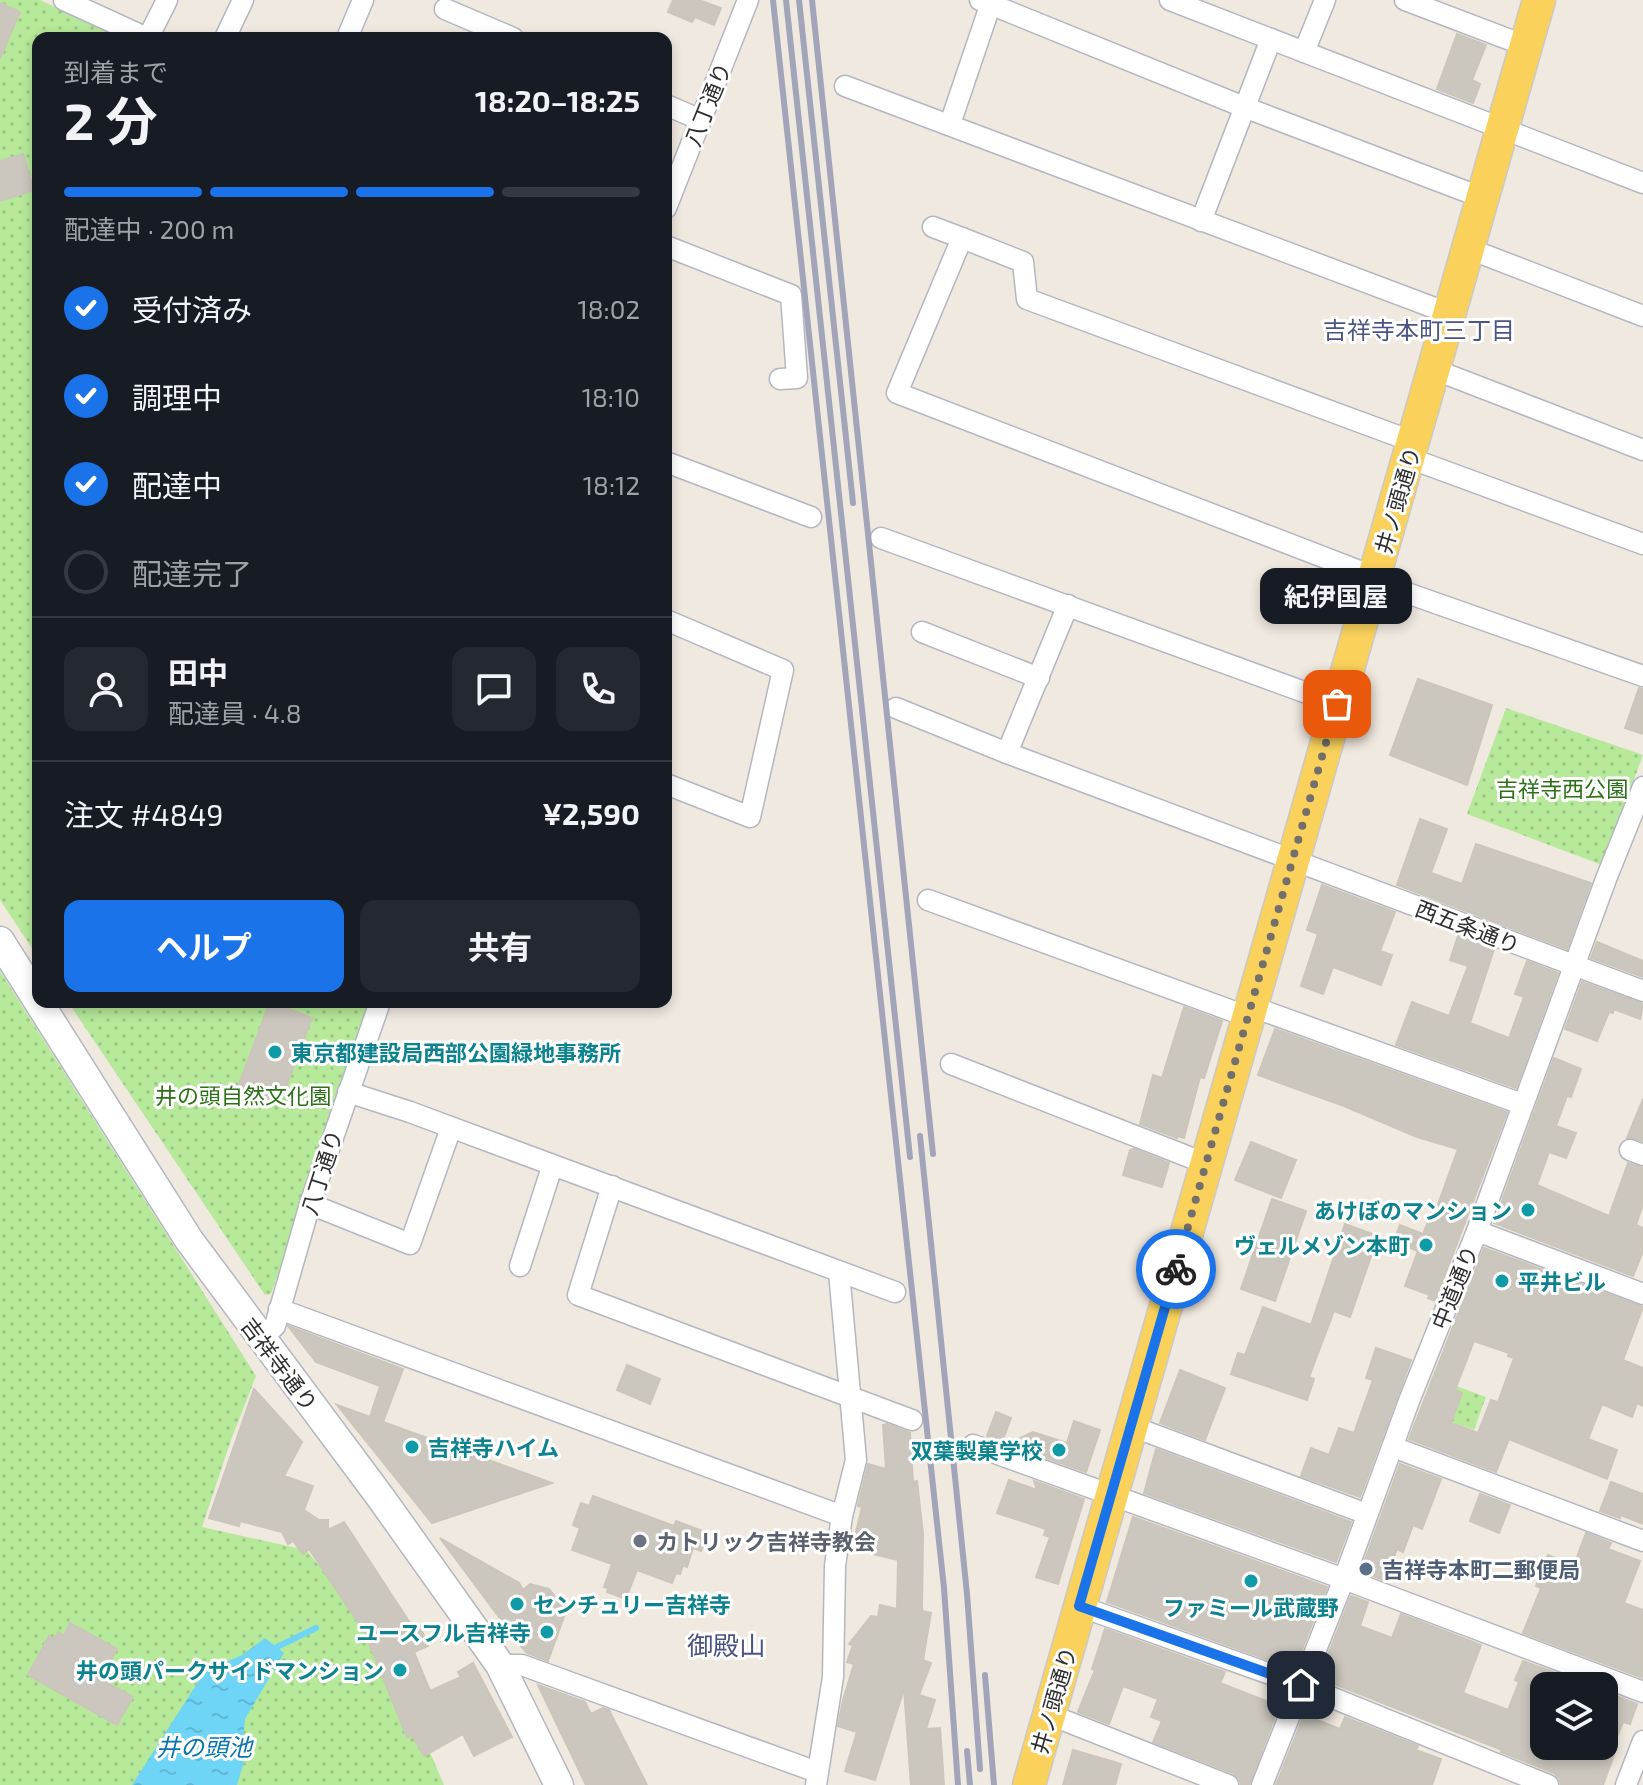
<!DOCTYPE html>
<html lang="ja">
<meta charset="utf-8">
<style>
body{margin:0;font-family:"Exo 2","Noto Sans JP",sans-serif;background:#242831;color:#f1f3f6;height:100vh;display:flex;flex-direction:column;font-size:30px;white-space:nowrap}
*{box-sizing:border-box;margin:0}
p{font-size:26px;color:#9ea1a6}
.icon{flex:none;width:44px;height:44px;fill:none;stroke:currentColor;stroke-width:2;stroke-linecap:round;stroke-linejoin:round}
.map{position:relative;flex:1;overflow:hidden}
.details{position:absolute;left:32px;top:32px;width:640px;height:976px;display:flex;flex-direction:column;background:#171b24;border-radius:16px;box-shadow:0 4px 12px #0003}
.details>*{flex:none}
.controls{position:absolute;left:1530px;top:1672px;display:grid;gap:16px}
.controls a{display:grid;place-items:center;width:88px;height:88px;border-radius:16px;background:#171b24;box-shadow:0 4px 12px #0003;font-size:40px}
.pin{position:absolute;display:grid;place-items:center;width:68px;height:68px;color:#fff;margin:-34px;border-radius:16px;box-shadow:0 4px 12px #0006}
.courier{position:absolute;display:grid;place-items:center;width:80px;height:80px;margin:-40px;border:6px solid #1a73e8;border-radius:50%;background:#fff;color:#222;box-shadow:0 2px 10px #0007}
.bubble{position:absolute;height:56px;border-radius:16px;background:#171b24;box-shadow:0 4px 12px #0003;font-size:26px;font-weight:700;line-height:56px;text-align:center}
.summary em{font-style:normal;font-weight:700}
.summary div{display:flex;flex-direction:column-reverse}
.summary{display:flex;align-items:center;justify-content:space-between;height:136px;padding:0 32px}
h1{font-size:52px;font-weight:700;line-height:60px}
.bar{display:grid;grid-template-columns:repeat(4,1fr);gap:12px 8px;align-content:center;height:96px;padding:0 32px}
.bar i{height:10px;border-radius:6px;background:#363941}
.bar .on{background:#1a73e8}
.bar p{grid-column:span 4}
.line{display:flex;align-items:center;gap:20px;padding:0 32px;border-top:2px solid #363941}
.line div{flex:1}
.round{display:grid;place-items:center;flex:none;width:84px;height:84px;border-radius:16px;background:#242831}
ol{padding:0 32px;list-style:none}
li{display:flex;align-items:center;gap:24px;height:88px}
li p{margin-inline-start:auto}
li .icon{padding:8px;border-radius:50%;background:#1a73e8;color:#fff;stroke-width:4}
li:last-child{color:#9ea1a6}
li i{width:44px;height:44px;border:4px solid #363941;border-radius:50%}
.action{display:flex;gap:16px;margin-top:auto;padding:16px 32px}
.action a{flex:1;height:92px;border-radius:16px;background:#1a73e8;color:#fff;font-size:32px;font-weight:700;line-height:92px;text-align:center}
.action a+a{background:#242831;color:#f1f3f6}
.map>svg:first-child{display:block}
</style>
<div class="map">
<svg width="1643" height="1785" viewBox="0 0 1643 1785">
<defs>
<pattern id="park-dots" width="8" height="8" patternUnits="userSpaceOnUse" patternTransform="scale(2)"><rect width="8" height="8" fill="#b6e99a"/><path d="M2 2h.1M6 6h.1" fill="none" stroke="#9dc885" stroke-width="1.8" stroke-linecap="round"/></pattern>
<pattern id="water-ripples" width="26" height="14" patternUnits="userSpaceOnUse" patternTransform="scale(2)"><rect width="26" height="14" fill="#6ed5f7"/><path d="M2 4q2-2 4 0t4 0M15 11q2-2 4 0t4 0" fill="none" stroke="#60b7d4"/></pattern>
</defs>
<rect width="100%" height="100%" fill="#f0e9e0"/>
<g fill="url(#park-dots)">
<path d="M 0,0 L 40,0 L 122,38 L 38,38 L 38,957 L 0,900 Z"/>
<path d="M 1506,708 L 1643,755 L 1602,865 L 1467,814 Z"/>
<path d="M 0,971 L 256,1376 L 231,1440 L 202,1527 L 306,1550 L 385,1646 L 444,1785 L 0,1785 Z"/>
<path d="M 68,1002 L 373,1002 L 271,1294 L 265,1295 Z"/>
<path d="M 1432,1377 L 1486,1397 L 1474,1430 L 1420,1411 Z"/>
</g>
<path fill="url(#water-ripples)" d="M 265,1638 L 284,1653 L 245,1719 L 243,1741 L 245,1758 L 237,1785 L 132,1785 L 205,1671 L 242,1655 Z"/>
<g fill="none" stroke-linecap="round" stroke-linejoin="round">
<path stroke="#6ed5f7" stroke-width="6" d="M 277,1647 L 316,1628"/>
</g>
<g fill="#cbc7be" stroke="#ccc5b9" stroke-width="2" fill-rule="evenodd">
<path d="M 673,0 L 699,0 L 721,8 L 714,25 L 695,17 L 692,22 L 668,12 Z"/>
<path d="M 0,3 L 20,12 L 0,58 Z"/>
<path d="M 1457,34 L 1486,45 L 1472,80 L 1480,84 L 1473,103 L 1437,89 Z"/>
<path d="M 23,154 L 34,190 L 0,201 L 0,161 Z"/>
<path d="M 1418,679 L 1492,705 L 1467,785 L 1390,755 Z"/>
<path d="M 1639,688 L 1643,689 L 1643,734 L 1625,728 Z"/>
<path d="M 1420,819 L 1447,829 L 1431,873 L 1462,884 L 1476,844 L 1591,883 L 1567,949 L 1397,885 Z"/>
<path d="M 1322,885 L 1395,912 L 1380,951 L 1392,955 L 1381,985 L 1333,967 L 1323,994 L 1301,986 L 1318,934 L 1307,930 Z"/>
<path d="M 1458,936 L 1494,949 L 1470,1023 L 1509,1038 L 1524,997 L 1515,994 L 1527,961 L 1558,973 L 1516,1088 L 1396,1045 L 1412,1002 L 1449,1016 L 1468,966 L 1450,960 Z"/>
<path d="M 1597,942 L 1643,961 L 1643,977 L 1591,958 Z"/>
<path d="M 1582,982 L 1643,1004 L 1640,1019 L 1614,1009 L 1613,1013 L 1609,1012 L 1597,1041 L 1565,1029 Z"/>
<path d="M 270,1002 L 312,1018 L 280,1103 L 238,1087 Z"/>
<path d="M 1184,1007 L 1222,1021 L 1204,1078 L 1200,1077 L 1184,1138 L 1178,1136 L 1177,1138 L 1140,1124 L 1153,1075 L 1162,1078 Z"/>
<path d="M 1275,1029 L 1507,1112 L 1435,1301 L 1428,1298 L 1430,1295 L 1405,1286 L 1418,1251 L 1394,1241 L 1400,1225 L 1423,1234 L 1433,1209 L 1436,1210 L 1458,1149 L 1417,1137 L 1344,1106 L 1258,1075 Z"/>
<path d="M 1554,1058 L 1581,1069 L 1571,1097 L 1567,1096 L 1556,1126 L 1576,1133 L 1566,1158 L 1549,1152 L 1537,1185 L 1609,1216 L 1628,1163 L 1643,1168 L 1643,1204 L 1636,1225 L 1643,1228 L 1643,1251 L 1633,1276 L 1494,1223 Z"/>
<path d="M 1643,1099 L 1643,1141 L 1627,1138 Z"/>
<path d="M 1251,1142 L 1296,1160 L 1281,1198 L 1235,1180 Z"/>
<path d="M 1134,1149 L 1169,1163 L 1162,1187 L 1123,1175 L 1130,1150 Z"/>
<path d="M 1272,1199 L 1306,1211 L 1275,1301 L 1241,1289 Z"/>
<path d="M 1345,1224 L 1378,1236 L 1350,1317 L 1334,1311 L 1309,1377 L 1314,1379 L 1307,1400 L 1231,1374 L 1238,1353 L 1245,1355 L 1263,1307 L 1311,1325 Z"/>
<path d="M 1484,1248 L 1643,1307 L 1623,1360 L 1643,1368 L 1643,1406 L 1637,1403 L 1632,1417 L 1602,1404 L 1588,1439 L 1617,1450 L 1607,1479 L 1509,1439 L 1496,1472 L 1409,1439 ZM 1474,1341 L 1509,1353 L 1508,1356 L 1514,1358 L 1498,1402 L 1491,1400 L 1478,1433 L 1451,1423 L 1462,1393 L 1455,1390 Z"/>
<path d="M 288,1326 L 403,1369 L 383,1422 L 552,1483 L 432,1523 L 337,1405 L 370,1417 L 380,1386 L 316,1362 Z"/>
<path d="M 1376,1348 L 1411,1360 L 1360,1497 L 1301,1476 L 1311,1448 L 1329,1455 L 1339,1428 L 1354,1433 L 1373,1380 L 1366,1378 Z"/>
<path d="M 627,1365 L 660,1379 L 650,1404 L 617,1390 Z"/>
<path d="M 1180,1370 L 1225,1388 L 1205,1440 L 1160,1423 Z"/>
<path d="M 254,1389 L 302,1442 L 284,1476 L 313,1486 L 304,1510 L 319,1520 L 328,1520 L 328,1530 L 344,1522 L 414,1629 L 420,1626 L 428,1646 L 414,1652 L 430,1691 L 461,1677 L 458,1672 L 473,1663 L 512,1737 L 474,1756 L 463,1734 L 424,1756 L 412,1735 L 407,1737 L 364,1631 L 309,1549 L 303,1554 L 293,1541 L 288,1544 L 282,1532 L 240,1521 L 239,1526 L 209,1518 Z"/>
<path d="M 996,1412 L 1011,1418 L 1002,1442 L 987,1436 Z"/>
<path d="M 1074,1421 L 1100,1430 L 1086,1472 L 1024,1450 L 1020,1438 L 1033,1432 L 1067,1443 Z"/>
<path d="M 887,1424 L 910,1433 L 913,1482 L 917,1481 L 923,1534 L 922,1611 L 931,1613 L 923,1660 L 931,1663 L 919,1695 L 935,1700 L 926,1729 L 940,1728 L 944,1785 L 911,1785 L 904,1689 L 875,1780 L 845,1771 L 857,1732 L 838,1726 L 843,1700 L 854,1664 L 847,1662 L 853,1645 L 849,1644 L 871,1616 L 878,1617 L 880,1605 L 897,1609 L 898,1560 L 852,1549 L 862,1507 L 858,1506 L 868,1464 L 886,1469 L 883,1425 Z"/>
<path d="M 1156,1449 L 1351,1522 L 1336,1562 L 1144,1493 Z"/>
<path d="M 1400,1464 L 1441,1479 L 1422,1529 L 1413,1525 L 1403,1552 L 1397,1549 L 1385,1581 L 1361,1571 Z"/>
<path d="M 1009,1480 L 1037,1490 L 1034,1481 L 1084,1499 L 1058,1584 L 1036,1577 L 1050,1537 L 1044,1535 L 1046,1529 L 997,1513 Z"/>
<path d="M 1611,1482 L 1643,1494 L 1643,1524 L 1621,1515 L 1620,1518 L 1600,1511 Z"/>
<path d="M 1480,1494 L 1510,1505 L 1499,1533 L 1470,1521 Z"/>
<path d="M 593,1496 L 674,1526 L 676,1521 L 708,1533 L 701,1551 L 693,1548 L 687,1567 L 683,1565 L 680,1574 L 676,1573 L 672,1583 L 637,1570 L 628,1593 L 625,1591 L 623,1598 L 607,1592 L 608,1588 L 604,1587 L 612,1564 L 572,1550 L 580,1528 L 573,1525 L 581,1503 L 589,1506 Z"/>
<path d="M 1133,1517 L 1327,1587 L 1294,1669 L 1107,1602 Z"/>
<path d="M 1586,1533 L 1611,1543 L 1608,1549 L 1640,1561 L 1624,1603 L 1643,1610 L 1643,1678 L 1523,1633 L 1541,1588 L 1536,1586 L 1548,1555 L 1574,1565 Z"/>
<path d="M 440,1538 L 519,1583 L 523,1590 L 530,1584 L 549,1589 L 566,1611 L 548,1661 L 527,1653 L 519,1644 Z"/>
<path d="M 1351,1596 L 1368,1602 L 1360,1626 L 1392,1638 L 1401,1614 L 1481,1645 L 1463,1693 L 1508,1710 L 1519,1682 L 1515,1680 L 1523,1661 L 1590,1686 L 1544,1686 L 1544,1746 L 1604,1746 L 1604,1691 L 1637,1704 L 1630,1724 L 1623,1722 L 1611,1751 L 1615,1752 L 1603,1785 L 1561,1785 L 1559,1778 L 1554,1773 L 1501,1752 L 1502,1750 L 1319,1678 Z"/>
<path d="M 70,1623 L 117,1649 L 100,1679 L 133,1697 L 117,1725 L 28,1675 L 49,1636 L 54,1639 L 58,1632 L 64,1635 Z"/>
<path d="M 1105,1629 L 1225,1672 L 1220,1683 L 1279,1706 L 1249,1785 L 1241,1785 L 1239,1778 L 1233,1773 L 1153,1742 L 1162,1721 L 1151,1717 L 1158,1699 L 1123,1686 L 1109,1724 L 1078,1712 L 1095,1670 L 1092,1669 Z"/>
<path d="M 538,1685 L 585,1702 L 591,1714 L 603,1708 L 609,1710 L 647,1785 L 586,1785 Z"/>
<path d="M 1304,1715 L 1340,1729 L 1345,1717 L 1418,1746 L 1416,1750 L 1441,1759 L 1432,1785 L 1276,1785 Z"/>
<path d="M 1073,1750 L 1121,1764 L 1115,1785 L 1063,1785 Z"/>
</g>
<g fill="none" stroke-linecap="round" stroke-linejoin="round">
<defs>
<g id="minor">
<path d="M 64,0 L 147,38"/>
<path d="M 980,0 L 1244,107 L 1483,198"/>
<path d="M 1170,0 L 1643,183"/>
<path d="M 1405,0 L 1526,46"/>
<path d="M 445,9 L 513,38"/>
<path d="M 148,38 L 167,0"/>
<path d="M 225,38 L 243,0"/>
<path d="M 347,38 L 363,0"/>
<path d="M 1304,52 L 1325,0"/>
<path d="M 845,86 L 1448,313"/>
<path d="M 666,105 L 701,120"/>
<path d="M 950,124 L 992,0"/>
<path d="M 666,208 L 748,0"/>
<path d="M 1201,221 L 1271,39"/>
<path d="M 933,227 L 962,238 L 897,393 L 1375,577 L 1390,587 L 1643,676"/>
<path d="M 962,238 L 1023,262 L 1027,299 L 1414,442"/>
<path d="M 666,246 L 791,295 L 797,378 L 780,379"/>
<path d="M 1467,248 L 1643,316"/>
<path d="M 1433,369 L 1643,450"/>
<path d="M 1409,458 L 1643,544"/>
<path d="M 666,462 L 811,517"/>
<path d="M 881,538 L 1337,704"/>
<path d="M 666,620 L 783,670 L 750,817 L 666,784"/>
<path d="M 922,632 L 1039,678"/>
<path d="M 896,708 L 1007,753 L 1643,991"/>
<path d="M 1007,753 L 1068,605"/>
<path d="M 928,900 L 1235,1012 L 1264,1011 L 1522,1104"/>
<path d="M 951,1064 L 1207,1164"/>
<path d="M 348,1092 L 410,1112 L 895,1292"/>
<path d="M 1630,1150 L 1643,1155"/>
<path d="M 612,1186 L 578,1295 L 912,1420"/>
<path d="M 310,1204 L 410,1244 L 451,1128"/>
<path d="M 1477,1231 L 1643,1294"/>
<path d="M 520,1266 L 552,1167"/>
<path d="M 279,1309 L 842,1516"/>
<path d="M 261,1339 L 275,1326 L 310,1204 L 380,1002"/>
<path d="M 1131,1426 L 1367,1514"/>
<path d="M 973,1445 L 1344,1579 L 1643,1692"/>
<path d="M 1393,1447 L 1643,1541"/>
<path d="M 1079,1606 L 1301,1685 L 1548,1785"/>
<path d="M 500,1665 L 522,1665 L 817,1772"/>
<path d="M 1048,1714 L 1228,1785"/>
<path d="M 816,1785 L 833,1677 L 835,1566 L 842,1516 L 856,1460 L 839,1272"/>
<path d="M 1262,1785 L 1344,1579 L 1409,1401 L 1477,1231 L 1606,879 L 1643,787"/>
<path d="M 1626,1785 L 1643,1741"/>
</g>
<path id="secondary" d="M 0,941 L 189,1240 L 381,1498 L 500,1665 L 559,1785"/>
<path id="primary" d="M 1029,1785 L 1539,0"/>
</defs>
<use href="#minor" stroke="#b4b7c2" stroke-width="23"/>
<use href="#secondary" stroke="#b4b7c2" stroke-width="31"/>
<use href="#primary" stroke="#c9c9c9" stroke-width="35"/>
<use href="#minor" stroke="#fff" stroke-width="20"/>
<use href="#secondary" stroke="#fff" stroke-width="28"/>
<use href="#primary" stroke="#fad25b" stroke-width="32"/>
<g stroke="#a2a5b9" stroke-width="6">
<path d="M 773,0 L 944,1588 L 958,1785"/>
<path d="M 786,0 L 910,1157"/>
<path d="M 799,0 L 853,503"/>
<path d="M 812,0 L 933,1154"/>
<path d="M 920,1136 L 967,1594 L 980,1769"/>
<path d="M 985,1675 L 994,1785"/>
<path d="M 967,1751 L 970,1785"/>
</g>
</g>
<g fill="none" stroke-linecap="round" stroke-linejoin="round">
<path stroke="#726f6c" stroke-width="8" stroke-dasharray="0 14.4" d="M 1176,1269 L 1337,704"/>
<path stroke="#1a73e8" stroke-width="10" d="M 1176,1269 L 1079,1606 L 1301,1685"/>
</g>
<g fill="#0f9aa8" stroke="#fff" stroke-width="3">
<circle cx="275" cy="1052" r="8"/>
<circle cx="1528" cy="1210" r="8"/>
<circle cx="1426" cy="1245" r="8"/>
<circle cx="1502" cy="1281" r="8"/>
<circle cx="412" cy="1447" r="8"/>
<circle cx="1059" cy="1450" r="8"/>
<circle cx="1251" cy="1581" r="8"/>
<circle cx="517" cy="1604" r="8"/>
<circle cx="547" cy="1632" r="8"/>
<circle cx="400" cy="1670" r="8"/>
</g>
<circle fill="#6b7280" stroke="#fff" stroke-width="3" cx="640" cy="1541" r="8"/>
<circle fill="#5c6f8a" stroke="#fff" stroke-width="3" cx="1366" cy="1569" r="8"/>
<g text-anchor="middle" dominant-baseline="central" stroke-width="6" stroke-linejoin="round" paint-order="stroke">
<g font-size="22" fill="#2e2e2e" stroke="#fff">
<text transform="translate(707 104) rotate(-68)">八丁通り</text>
<text transform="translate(1397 500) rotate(-74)">井ノ頭通り</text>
<text transform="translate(1468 926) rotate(21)">西五条通り</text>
<text transform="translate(321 1172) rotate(-72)">八丁通り</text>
<text transform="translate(1454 1287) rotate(-68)">中道通り</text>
<text transform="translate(280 1364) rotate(53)">吉祥寺通り</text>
<text transform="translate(1053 1700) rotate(-74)">井ノ頭通り</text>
</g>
<g font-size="22" fill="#2b7216" stroke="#fff">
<text x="1562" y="788">吉祥寺西公園</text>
<text x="243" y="1095">井の頭自然文化園</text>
</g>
<g font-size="22" font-weight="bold" fill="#0d838f" stroke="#fff" text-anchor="end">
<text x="291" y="1052" text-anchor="start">東京都建設局西部公園緑地事務所</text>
<text x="1512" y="1210">あけぼのマンション</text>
<text x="1410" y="1245">ヴェルメゾン本町</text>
<text x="1518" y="1281" text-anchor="start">平井ビル</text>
<text x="428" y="1447" text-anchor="start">吉祥寺ハイム</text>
<text x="1043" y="1450">双葉製菓学校</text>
<text x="533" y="1604" text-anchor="start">センチュリー吉祥寺</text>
<text x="1251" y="1607" text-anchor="middle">ファミール武蔵野</text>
<text x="531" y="1632">ユースフル吉祥寺</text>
<text x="384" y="1670">井の頭パークサイドマンション</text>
</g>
<g font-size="22" font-weight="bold" fill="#5b616d" stroke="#fff" text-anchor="start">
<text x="656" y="1541">カトリック吉祥寺教会</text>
</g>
<g font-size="22" font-weight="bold" fill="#4e5e75" stroke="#fff" text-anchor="start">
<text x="1382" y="1569">吉祥寺本町二郵便局</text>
</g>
<g font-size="24" fill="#4a5583" stroke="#fff">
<text x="1419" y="329">吉祥寺本町三丁目</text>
</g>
<g font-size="24" font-style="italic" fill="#0575ab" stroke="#fff">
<text x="204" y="1746">井の頭池</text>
</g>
<g font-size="26" fill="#4a5583" stroke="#fff">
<text x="726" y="1644">御殿山</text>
</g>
</g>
</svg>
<div class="controls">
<a><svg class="icon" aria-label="layers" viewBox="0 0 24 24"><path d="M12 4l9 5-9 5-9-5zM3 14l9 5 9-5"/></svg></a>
</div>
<div class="pin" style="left:1337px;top:704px;background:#ea580c"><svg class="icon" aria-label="bag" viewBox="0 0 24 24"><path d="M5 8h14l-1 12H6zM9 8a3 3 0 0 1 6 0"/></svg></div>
<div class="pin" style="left:1301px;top:1685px;background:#1f2937"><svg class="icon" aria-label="home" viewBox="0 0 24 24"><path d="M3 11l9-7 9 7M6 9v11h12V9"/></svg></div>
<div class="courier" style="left:1176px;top:1269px"><svg class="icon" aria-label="bike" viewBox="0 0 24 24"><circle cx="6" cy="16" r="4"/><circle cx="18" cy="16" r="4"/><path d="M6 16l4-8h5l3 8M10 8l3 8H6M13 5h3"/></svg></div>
<div class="bubble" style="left:1260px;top:568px;width:152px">紀伊国屋</div>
<section class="details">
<div class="summary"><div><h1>2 分</h1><p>到着まで</p></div><em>18:20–18:25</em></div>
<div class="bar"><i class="on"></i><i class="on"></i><i class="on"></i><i></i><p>配達中 · 200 m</p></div>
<ol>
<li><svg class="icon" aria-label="check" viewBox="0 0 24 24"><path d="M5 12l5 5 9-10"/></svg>受付済み<p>18:02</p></li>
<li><svg class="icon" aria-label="check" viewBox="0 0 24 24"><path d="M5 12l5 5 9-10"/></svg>調理中<p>18:10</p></li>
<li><svg class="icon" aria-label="check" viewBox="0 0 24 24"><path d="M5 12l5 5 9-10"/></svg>配達中<p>18:12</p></li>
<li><i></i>配達完了</li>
</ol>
<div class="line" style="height:144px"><a class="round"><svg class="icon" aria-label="person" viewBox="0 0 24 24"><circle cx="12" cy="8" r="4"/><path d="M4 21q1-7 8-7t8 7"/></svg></a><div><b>田中</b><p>配達員 · 4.8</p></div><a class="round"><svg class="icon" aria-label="chat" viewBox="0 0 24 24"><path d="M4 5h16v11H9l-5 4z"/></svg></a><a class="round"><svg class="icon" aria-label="phone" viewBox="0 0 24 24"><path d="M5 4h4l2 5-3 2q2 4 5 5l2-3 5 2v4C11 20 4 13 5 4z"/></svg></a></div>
<div class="line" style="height:104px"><div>注文 #4849</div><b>¥2,590</b></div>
<div class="action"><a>ヘルプ</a><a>共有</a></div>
</section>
</div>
